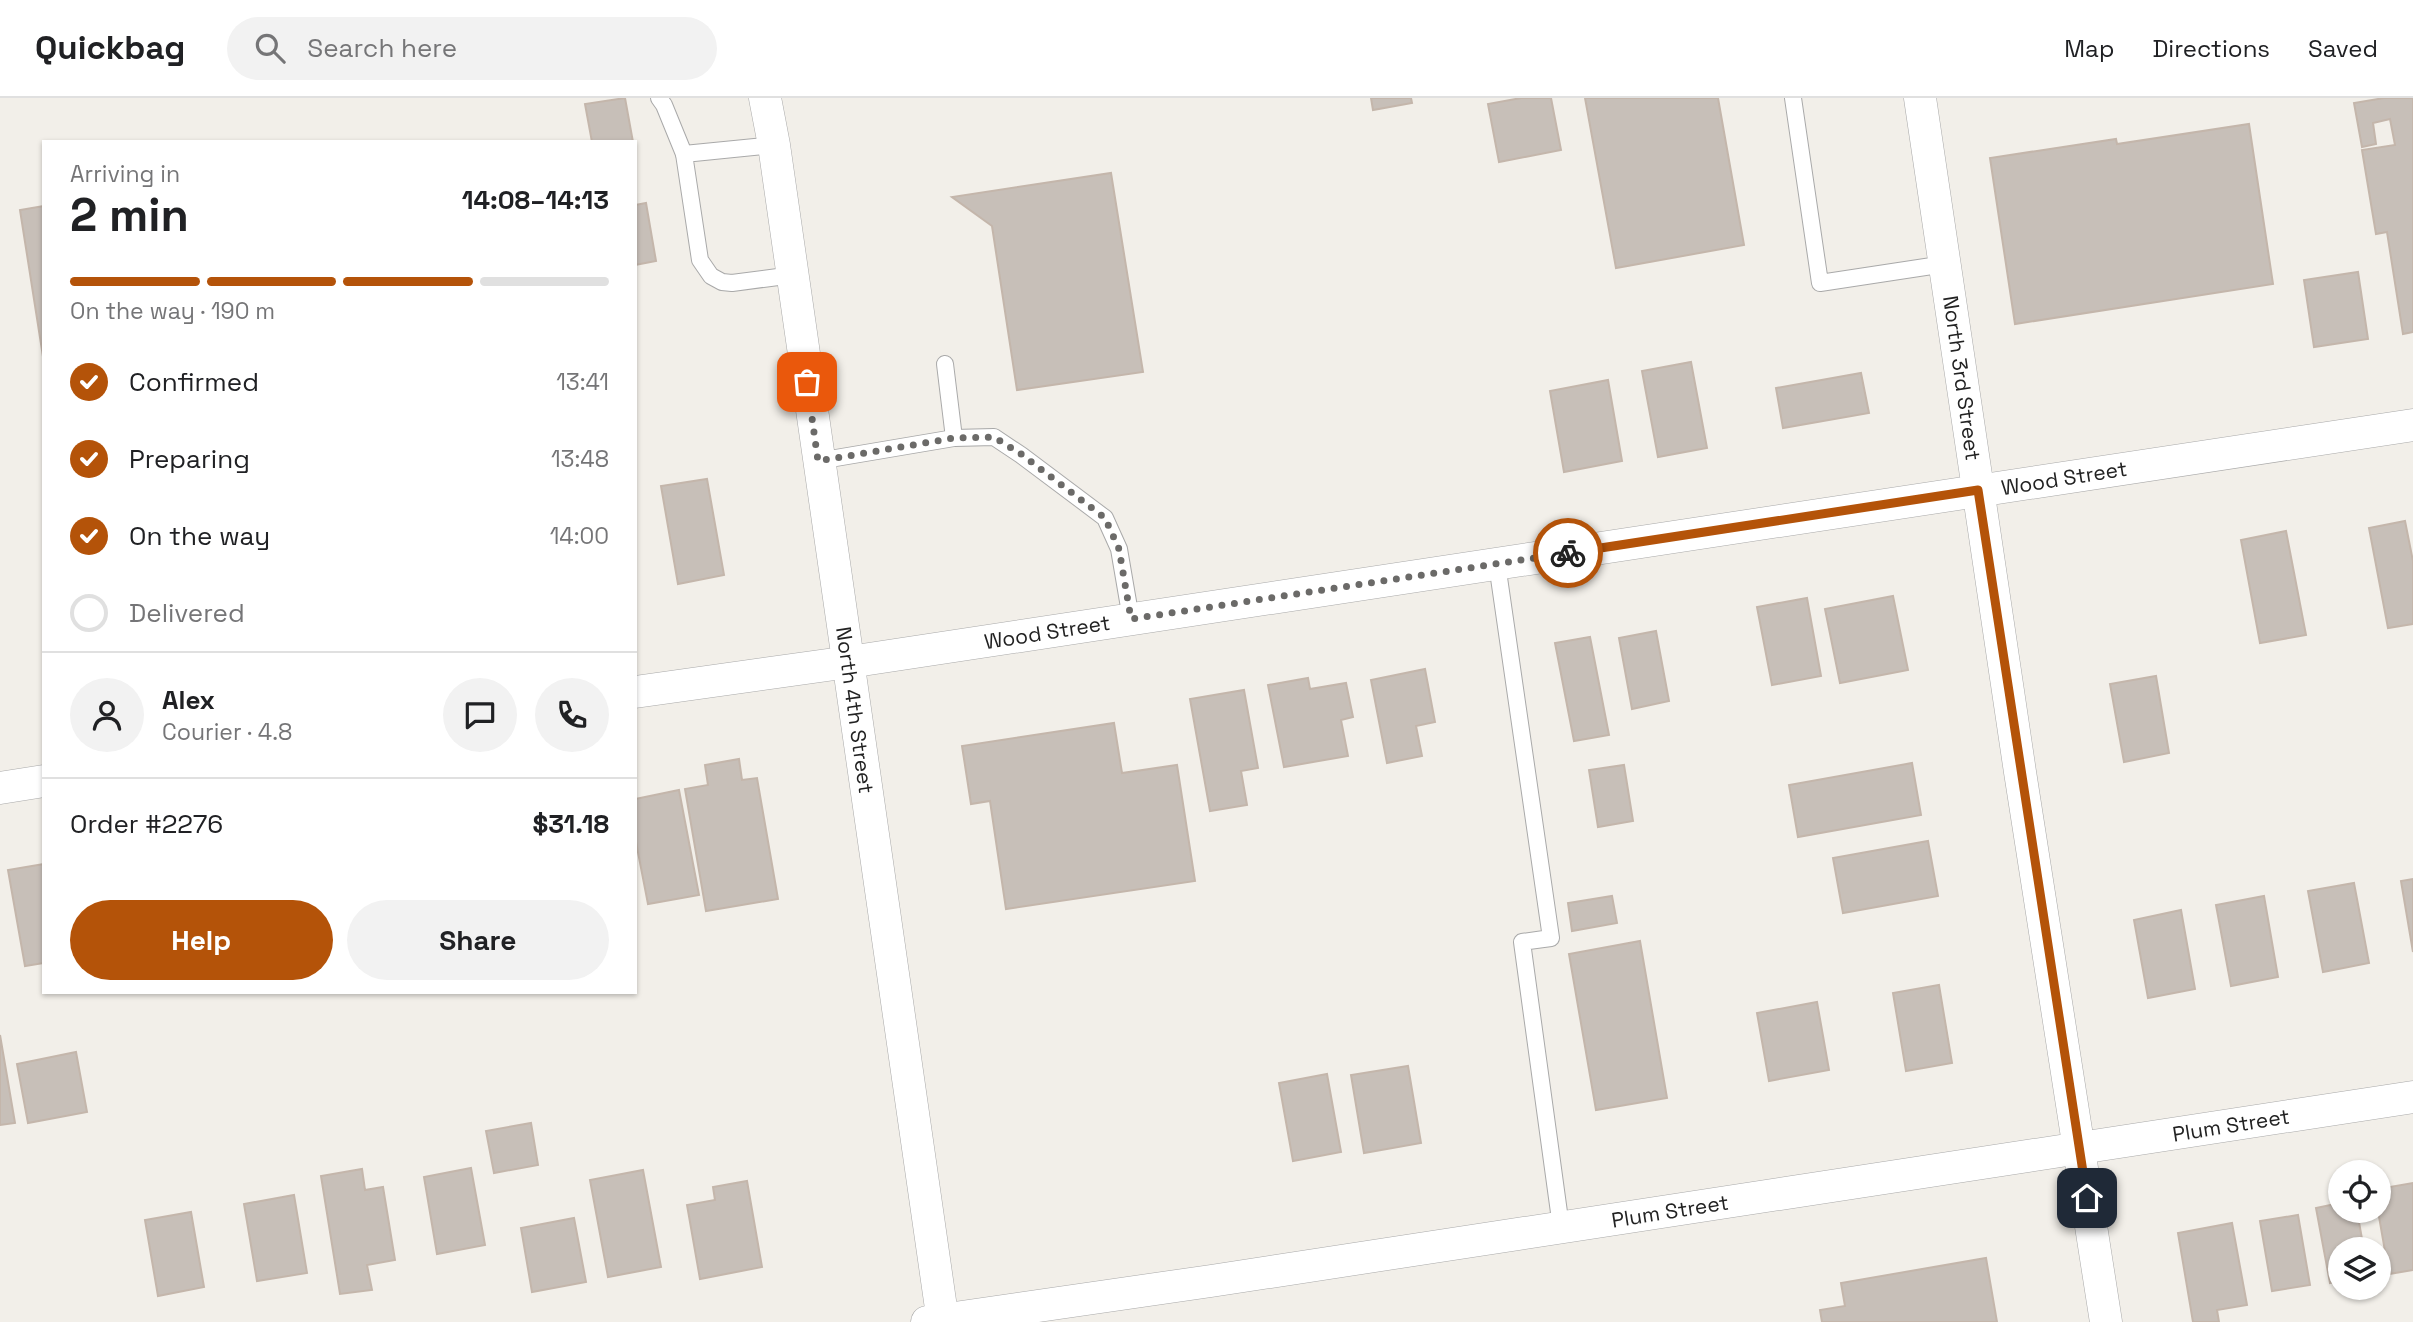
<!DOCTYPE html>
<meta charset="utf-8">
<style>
body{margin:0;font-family:"Space Grotesk",sans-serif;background:#f2f2f2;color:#202124;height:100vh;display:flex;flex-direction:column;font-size:26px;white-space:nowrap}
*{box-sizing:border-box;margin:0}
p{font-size:23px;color:#757577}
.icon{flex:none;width:38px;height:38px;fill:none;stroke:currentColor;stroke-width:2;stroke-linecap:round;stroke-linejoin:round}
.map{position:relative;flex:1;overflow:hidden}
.details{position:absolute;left:42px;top:42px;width:595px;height:854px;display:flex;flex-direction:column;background:#fff;border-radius:0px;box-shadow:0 2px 5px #0004}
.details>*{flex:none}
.controls{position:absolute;left:2328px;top:1062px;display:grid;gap:14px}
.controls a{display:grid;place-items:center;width:63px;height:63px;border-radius:50%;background:#fff;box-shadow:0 2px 5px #0004;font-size:35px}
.pin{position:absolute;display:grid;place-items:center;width:60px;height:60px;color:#fff;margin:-30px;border-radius:14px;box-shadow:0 4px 10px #0006}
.courier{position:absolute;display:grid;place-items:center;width:70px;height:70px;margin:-35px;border:5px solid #b45309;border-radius:50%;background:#fff;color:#222;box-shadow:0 2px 9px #0007}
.headline em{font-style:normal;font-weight:700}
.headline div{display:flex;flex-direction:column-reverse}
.headline{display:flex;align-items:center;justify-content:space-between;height:119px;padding:0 28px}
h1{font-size:46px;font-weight:700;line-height:52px}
.bar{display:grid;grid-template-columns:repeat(4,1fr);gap:10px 7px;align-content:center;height:84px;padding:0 28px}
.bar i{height:9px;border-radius:5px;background:#e0e0e0}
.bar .active{background:#b45309}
.bar p{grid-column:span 4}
.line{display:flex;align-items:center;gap:18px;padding:0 28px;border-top:2px solid #e0e0e0}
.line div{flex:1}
.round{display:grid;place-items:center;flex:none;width:74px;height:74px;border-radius:37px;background:#f2f2f2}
ol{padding:0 28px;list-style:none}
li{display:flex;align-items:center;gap:21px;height:77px}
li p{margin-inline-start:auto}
li .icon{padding:7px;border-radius:50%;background:#b45309;color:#fff;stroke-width:4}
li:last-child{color:#757577}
li i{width:38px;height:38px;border:4px solid #e0e0e0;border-radius:50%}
.action{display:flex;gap:14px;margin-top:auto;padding:14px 28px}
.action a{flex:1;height:80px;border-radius:42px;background:#b45309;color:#fff;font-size:28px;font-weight:700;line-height:80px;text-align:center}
.action a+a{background:#f2f2f2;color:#202124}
header{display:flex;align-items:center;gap:42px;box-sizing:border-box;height:98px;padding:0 35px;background:#fff;border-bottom:2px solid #e0e0e0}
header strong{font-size:33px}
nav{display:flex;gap:38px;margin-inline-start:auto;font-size:24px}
.search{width:490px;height:63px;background:#f2f2f2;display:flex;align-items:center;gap:18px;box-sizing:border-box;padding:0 24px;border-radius:38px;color:#757577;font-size:26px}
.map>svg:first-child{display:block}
</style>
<header>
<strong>Quickbag</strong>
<div class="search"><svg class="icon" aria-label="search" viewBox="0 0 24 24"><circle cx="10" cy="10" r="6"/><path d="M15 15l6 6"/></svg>Search here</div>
<nav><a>Map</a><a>Directions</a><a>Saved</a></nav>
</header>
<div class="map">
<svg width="2413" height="1224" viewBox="0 0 2413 1224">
<rect width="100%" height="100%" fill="#f2efe9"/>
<g fill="#c7bfb8" stroke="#c4b6ab" stroke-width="2">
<path d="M 625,0 L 633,44 L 592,44 L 585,6 Z"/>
<path d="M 1371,0 L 1411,0 L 1412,5 L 1373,12 Z"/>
<path d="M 1521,0 L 1551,0 L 1561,52 L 1499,64 L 1488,6 Z"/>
<path d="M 1585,0 L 1718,0 L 1744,147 L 1616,170 Z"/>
<path d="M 2384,0 L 2413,0 L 2413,234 L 2403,236 L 2387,134 L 2376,136 L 2362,52 L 2395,47 L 2390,21 L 2373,25 L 2376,46 L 2362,49 L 2354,5 Z"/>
<path d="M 2249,26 L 2273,186 L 2015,226 L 1990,60 L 2116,41 L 2117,46 Z"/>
<path d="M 1111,75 L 1143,274 L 1017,292 L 992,128 L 952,99 Z"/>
<path d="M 646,105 L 656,163 L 635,167 L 635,107 Z"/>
<path d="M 44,108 L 44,265 L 20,112 Z"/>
<path d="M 2358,174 L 2368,241 L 2314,249 L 2304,182 Z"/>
<path d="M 1691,264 L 1707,350 L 1658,359 L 1642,273 Z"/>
<path d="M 1861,275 L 1869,315 L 1783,330 L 1776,290 Z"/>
<path d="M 1608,282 L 1622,363 L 1564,374 L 1550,293 Z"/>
<path d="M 707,381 L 724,477 L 678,486 L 661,388 Z"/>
<path d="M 2405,423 L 2413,463 L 2413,526 L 2388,530 L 2369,430 Z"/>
<path d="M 2286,433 L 2306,537 L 2260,545 L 2241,442 Z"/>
<path d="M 1893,498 L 1908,572 L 1840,585 L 1825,511 Z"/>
<path d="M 1807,500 L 1821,578 L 1772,587 L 1757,509 Z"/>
<path d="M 1656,533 L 1669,603 L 1632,611 L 1619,540 Z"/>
<path d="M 1590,539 L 1609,637 L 1574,643 L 1555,545 Z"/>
<path d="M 1425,571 L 1435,624 L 1416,628 L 1422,658 L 1387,665 L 1371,582 Z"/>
<path d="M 2156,578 L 2169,655 L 2124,664 L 2110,586 Z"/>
<path d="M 1308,580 L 1310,591 L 1346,585 L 1353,619 L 1341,622 L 1348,658 L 1284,669 L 1268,587 Z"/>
<path d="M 1244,592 L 1258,670 L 1241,673 L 1247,707 L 1210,713 L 1190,601 Z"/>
<path d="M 1114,625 L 1122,675 L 1177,667 L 1195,783 L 1006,811 L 990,703 L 971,706 L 962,648 Z"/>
<path d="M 739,661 L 742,682 L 757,680 L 778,801 L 706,813 L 685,691 L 708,687 L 705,667 Z"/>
<path d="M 1912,665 L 1921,717 L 1798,739 L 1789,687 Z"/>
<path d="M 1624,667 L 1633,723 L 1598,729 L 1589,672 Z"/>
<path d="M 679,692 L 699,797 L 648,806 L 635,739 L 635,701 Z"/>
<path d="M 1928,743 L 1938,798 L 1843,815 L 1833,760 Z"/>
<path d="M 44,766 L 44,865 L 25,868 L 8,772 Z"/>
<path d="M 2413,781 L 2413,854 L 2401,783 Z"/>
<path d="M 2354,785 L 2369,865 L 2323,874 L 2308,793 Z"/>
<path d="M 1612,798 L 1617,825 L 1572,833 L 1568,805 Z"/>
<path d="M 2264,798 L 2278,879 L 2231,888 L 2216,807 Z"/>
<path d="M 2181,812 L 2195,891 L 2148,900 L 2134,822 Z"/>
<path d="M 1640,843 L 1667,1000 L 1596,1012 L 1569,856 Z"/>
<path d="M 1939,887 L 1952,965 L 1906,973 L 1893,895 Z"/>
<path d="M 1817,904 L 1829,972 L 1769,983 L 1757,915 Z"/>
<path d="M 0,937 L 15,1025 L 0,1027 Z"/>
<path d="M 76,954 L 87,1014 L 28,1025 L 17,966 Z"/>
<path d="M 1408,968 L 1421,1045 L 1364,1055 L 1351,977 Z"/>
<path d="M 1327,976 L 1341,1054 L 1293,1063 L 1279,985 Z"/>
<path d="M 531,1025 L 538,1067 L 494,1075 L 486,1033 Z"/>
<path d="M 471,1070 L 485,1147 L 437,1156 L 424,1079 Z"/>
<path d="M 362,1071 L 365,1092 L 383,1089 L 395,1162 L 367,1167 L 372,1192 L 340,1196 L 321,1078 Z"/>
<path d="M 643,1072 L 661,1169 L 608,1179 L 590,1082 Z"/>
<path d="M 747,1083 L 762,1169 L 700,1181 L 687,1107 L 715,1102 L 713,1089 Z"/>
<path d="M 2413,1085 L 2413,1172 L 2389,1176 L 2378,1113 L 2378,1091 Z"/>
<path d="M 294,1097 L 307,1175 L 257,1183 L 244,1106 Z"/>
<path d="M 2340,1105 L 2340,1113 L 2357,1113 L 2364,1152 L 2340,1152 L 2340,1183 L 2330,1185 L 2316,1110 Z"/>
<path d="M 191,1114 L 204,1189 L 158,1198 L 145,1122 Z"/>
<path d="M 2298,1117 L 2310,1187 L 2272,1193 L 2260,1123 Z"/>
<path d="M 574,1120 L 586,1184 L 532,1194 L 521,1130 Z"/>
<path d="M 2232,1125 L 2247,1207 L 2217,1212 L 2219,1224 L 2193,1224 L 2178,1135 Z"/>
<path d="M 1986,1160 L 1997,1224 L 1822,1224 L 1820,1212 L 1845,1208 L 1841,1185 Z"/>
</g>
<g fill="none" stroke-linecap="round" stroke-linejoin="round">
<defs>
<g id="lane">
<path d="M 659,0 L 664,7 L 684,56"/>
<path d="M 1793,0 L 1820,185 L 1945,166"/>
<path d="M 774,47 L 684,56 L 700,162 L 711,178 L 722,184 L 732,185 L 793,177"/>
<path d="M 945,266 L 954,340"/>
<path d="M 818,363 L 954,340 L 994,339 L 1021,357 L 1105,420 L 1119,451 L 1131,521"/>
<path d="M 1497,466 L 1551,840 L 1522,844 L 1561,1129"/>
</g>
<g id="street">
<path d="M 765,0 L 774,47 L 943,1224"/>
<path d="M 1920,0 L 2020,674 L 2106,1224"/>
<path d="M 635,594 L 849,564 L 2413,327"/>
<path d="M 0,690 L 44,683"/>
<path d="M 927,1224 L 1211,1183 L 2413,999"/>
</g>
</defs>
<use href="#lane" stroke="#a9a9a9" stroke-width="18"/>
<use href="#street" stroke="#a9a9a9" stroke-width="33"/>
<use href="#lane" stroke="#fff" stroke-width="16"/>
<use href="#street" stroke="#fff" stroke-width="32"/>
</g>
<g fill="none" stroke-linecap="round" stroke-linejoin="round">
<path stroke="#6b6a68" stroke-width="7" stroke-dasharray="0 12.6" d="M 807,284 L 818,363 L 954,340 L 994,339 L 1021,356 L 1105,420 L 1119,451 L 1131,521 L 1568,455"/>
<path stroke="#b45309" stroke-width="9" d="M 1568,455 L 1978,392 L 2087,1100"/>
</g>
<g text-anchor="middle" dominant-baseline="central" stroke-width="5" stroke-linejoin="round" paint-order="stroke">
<g font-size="21" fill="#222" stroke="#fff">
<text transform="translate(1962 280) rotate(82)">North 3rd Street</text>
<text transform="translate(2064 380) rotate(-9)">Wood Street</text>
<text transform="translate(1047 534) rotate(-9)">Wood Street</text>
<text transform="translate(855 612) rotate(82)">North 4th Street</text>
<text transform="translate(2231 1027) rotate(-9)">Plum Street</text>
<text transform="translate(1670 1113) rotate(-9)">Plum Street</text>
</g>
</g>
</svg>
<div class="controls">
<a><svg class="icon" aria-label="locate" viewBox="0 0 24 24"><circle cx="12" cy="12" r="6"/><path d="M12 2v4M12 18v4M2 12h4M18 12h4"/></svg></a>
<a><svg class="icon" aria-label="layers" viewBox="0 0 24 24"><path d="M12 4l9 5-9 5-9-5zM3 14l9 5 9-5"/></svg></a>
</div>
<div class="pin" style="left:807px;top:284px;background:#ea580c"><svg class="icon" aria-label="bag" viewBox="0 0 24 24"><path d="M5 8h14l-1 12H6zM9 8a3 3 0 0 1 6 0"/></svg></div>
<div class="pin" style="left:2087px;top:1100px;background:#1f2937"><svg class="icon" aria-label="home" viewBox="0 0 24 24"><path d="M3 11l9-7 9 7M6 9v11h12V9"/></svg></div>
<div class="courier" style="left:1568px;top:455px"><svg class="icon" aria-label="bike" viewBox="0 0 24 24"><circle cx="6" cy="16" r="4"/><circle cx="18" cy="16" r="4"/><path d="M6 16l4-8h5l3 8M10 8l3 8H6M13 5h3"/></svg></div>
<section class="details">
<div class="headline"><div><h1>2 min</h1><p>Arriving in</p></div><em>14:08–14:13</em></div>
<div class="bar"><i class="active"></i><i class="active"></i><i class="active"></i><i></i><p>On the way · 190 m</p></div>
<ol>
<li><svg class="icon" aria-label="check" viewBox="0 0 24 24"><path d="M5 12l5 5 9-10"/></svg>Confirmed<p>13:41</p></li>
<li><svg class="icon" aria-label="check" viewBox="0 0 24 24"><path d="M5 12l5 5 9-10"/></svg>Preparing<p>13:48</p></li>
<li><svg class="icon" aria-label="check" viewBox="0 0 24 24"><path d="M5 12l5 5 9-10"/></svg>On the way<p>14:00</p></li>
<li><i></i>Delivered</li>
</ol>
<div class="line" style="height:126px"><a class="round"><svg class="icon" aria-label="person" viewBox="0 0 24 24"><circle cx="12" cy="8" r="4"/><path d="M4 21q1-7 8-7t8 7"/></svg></a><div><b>Alex</b><p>Courier · 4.8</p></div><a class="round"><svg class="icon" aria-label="chat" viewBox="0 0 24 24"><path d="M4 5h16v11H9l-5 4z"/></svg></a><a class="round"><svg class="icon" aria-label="phone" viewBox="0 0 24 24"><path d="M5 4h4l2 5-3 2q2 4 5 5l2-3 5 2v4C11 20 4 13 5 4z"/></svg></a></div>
<div class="line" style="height:91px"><div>Order #2276</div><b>$31.18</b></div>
<div class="action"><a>Help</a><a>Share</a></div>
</section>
</div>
